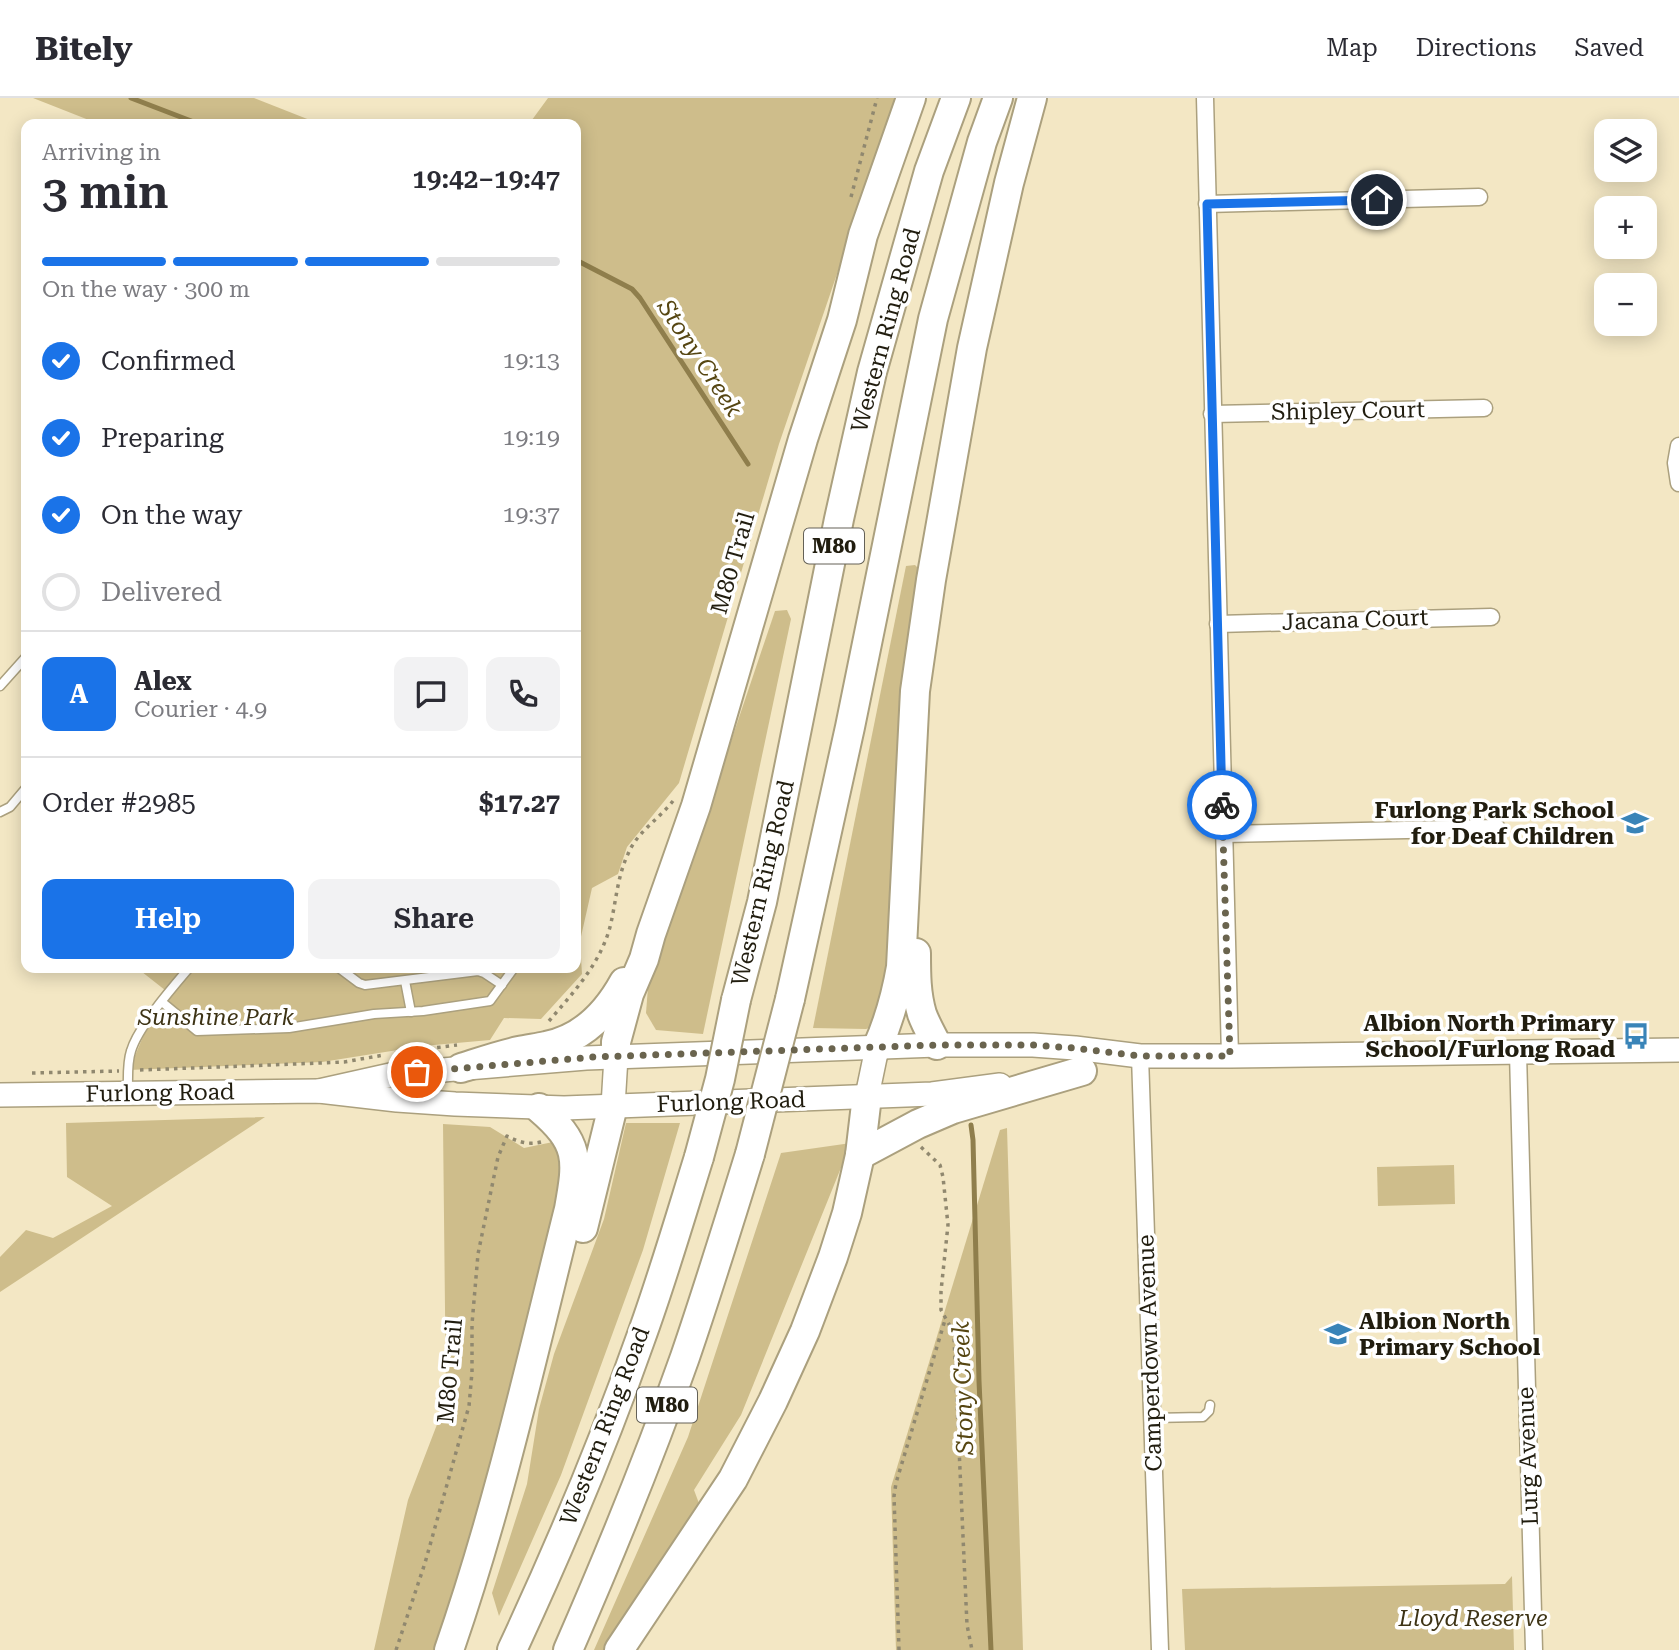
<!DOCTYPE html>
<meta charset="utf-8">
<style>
body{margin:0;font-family:"Roboto Serif",serif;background:#f2f2f3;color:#2b2b33;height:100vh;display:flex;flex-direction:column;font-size:26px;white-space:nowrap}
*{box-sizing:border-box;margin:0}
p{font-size:23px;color:#7c7c81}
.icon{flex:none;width:38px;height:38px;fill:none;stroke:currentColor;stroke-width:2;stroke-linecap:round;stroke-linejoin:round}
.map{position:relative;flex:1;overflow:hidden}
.panel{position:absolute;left:21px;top:21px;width:560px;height:854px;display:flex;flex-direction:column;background:#fff;border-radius:14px;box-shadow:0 4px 18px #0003}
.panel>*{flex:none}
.fabs{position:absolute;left:1594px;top:21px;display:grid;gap:14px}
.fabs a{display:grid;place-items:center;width:63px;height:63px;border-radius:14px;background:#fff;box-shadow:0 4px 18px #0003;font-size:35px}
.pin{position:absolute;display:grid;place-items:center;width:60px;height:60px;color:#fff;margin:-30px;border:4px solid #fff;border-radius:50%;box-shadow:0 2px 7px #0007}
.courier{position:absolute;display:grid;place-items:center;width:70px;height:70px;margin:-35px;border:5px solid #1a73e8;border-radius:50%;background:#fff;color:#222;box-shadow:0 2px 9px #0007}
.headline em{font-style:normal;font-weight:600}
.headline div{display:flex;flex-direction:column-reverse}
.headline{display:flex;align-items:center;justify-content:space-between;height:119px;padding:0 21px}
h1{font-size:46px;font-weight:600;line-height:52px}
.bar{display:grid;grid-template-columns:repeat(4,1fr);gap:10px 7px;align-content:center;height:84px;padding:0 21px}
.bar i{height:9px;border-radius:5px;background:#e1e1e2}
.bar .selected{background:#1a73e8}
.bar p{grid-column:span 4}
.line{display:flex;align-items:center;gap:18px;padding:0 21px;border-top:2px solid #e1e1e2}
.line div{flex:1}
.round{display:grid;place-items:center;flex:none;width:74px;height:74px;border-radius:14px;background:#f2f2f3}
ol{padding:0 21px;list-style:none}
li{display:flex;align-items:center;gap:21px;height:77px}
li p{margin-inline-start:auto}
li .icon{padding:7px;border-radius:50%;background:#1a73e8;color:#fff;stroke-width:4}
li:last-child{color:#7c7c81}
li i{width:38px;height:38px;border:4px solid #e1e1e2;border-radius:50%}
.primary-button{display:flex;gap:14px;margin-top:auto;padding:14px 21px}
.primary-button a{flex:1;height:80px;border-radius:14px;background:#1a73e8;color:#fff;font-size:28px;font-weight:600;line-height:80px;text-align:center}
.primary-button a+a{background:#f2f2f3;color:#2b2b33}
header{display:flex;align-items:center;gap:42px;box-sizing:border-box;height:98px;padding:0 35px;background:#fff;border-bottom:2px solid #e1e1e2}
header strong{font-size:33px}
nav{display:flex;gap:38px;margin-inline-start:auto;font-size:24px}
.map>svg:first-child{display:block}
</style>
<header>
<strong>Bitely</strong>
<nav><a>Map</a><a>Directions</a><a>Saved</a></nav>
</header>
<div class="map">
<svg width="1679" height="1552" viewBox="0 0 1679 1552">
<rect width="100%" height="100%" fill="#f3e7c4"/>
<g fill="#cebd8b">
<path d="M 33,0 L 254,0 L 320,26 L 99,26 Z"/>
<path d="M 548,0 L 897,0 L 779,346 L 679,685 L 627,749 L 618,776 L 592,790 L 580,843 L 582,876 L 541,921 L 504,920 L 490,942 L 423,948 L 322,964 L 129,972 L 153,915 L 170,896 L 137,870 L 576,870 L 576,26 L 529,26 Z"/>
<path d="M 915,467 L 921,473 L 891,866 L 876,928 L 866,931 L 813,930 L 906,468 Z"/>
<path d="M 787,512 L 791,521 L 703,936 L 656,932 L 646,915 L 648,889 L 775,513 Z"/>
<path d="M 265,1019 L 0,1194 L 0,1159 L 26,1132 L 53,1140 L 112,1108 L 67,1079 L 66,1025 Z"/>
<path d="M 626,1025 L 680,1025 L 643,1152 L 561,1377 L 499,1518 L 492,1495 L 527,1386 L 539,1311 L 554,1256 L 604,1121 Z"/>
<path d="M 443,1026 L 490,1029 L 524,1050 L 553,1044 L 564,1066 L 563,1089 L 510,1302 L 439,1552 L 374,1552 L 408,1402 L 446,1303 Z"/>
<path d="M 1007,1030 L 1023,1552 L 896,1552 L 891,1389 L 1000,1032 Z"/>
<path d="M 851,1045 L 741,1317 L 694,1392 L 700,1408 L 612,1552 L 594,1552 L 688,1339 L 781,1055 Z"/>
<path d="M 1454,1067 L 1455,1106 L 1378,1108 L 1377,1069 Z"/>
<path d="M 1512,1478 L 1514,1552 L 1185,1552 L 1182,1491 L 1505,1486 Z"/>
</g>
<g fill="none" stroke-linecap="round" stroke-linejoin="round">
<g stroke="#8f7e4c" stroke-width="5">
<path d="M 131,0 L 199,26"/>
<path d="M 576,162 L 632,191 L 640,200 L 748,366"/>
<path d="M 971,1027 L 973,1042 L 979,1283 L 991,1552"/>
</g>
<defs>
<g id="lane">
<path d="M 0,588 L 26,559"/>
<path d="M 0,714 L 10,709 L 26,690"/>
<path d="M 339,870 L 359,885 L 365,887 L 478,873 L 484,875 L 502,887"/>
<path d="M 405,883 L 411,914"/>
<path d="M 162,904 L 197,933 L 289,930 L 374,916 L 423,913 L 490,903 L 514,870"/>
<path d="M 128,992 C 128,980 127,965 131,953 C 138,929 172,890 189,870"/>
<path d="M 1152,1320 L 1203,1319 L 1209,1313 L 1210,1307"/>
</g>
<g id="street">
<path d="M 1205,0 L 1230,958"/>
<path d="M 1207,106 L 1479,99"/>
<path d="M 1212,316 L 1484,310"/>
<path d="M 1679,348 L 1676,365 L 1679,385"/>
<path d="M 1218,526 L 1491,519"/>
<path d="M 1223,736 L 1497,730"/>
<path d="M 1518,955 L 1534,1552"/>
<path d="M 1140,958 L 1160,1552"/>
</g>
<g id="secondary">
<path d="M 319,993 L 395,976 L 586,960 L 937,947 L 1033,947 L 1075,950 L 1140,958 L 1230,958 L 1679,952"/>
<path d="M 0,997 L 319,993 L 397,1002 L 455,1006 L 564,1010 L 932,996 L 1000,987"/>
<path d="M 867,998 L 877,950"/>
<path d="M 613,1008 L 616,959"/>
</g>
<g id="highway">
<path d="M 916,855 C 916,876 916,896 922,916 C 926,927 932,937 937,947"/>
<path d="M 790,901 L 850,629 L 933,221 L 982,44 L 998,0"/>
<path d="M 736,902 L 762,804 L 839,421 L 872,274 L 929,73 L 956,0"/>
<path d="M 877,950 C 889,923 896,898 901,869 L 915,593 L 931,482 L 972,250 L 1009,85 L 1032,0"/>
<path d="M 616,959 L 616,944 L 629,896 L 644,861 L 651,836 L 696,708 L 803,341 L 842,222 L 863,137 L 911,0"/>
<path d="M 461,970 C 480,964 500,957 519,953 C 528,951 537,950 546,948 C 582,941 607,915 624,884"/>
<path d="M 860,1057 L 918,1026 L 953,1011 L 1082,973"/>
<path d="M 583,1130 L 613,1008"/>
<path d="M 449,1552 C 499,1408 532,1259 569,1111 C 578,1061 580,1045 539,1010"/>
<path d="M 512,1552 C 559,1451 603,1347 640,1242 C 662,1182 680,1120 699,1059"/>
<path d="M 568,1552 C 610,1456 650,1358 685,1259 C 708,1192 729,1124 750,1056"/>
<path d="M 619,1552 L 733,1381 L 773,1303 L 805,1233 L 833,1159 L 847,1115 L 860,1057 L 867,998"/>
</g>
</defs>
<use href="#lane" stroke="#aba07e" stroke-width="11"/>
<use href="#street" stroke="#aba07e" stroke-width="19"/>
<use href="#secondary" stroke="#aba07e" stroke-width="26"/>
<use href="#highway" stroke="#aba07e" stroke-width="32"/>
<g stroke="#90886f" stroke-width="3.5" stroke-dasharray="3.5 5" stroke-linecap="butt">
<path d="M 851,99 L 877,0"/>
<path d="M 549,923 C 573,895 600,866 610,829 C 616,805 617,779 628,756 C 637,734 658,722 673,703"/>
<path d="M 395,955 L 457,947"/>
<path d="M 140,972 L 321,965 L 344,964 L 384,957"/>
<path d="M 32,975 L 119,973"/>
<path d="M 921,1049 L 940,1067 L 943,1079 L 948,1127 L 941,1193 L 941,1212 L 950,1228 L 954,1239 L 967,1527 L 972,1552"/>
<path d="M 396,1552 L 425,1465 L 469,1308 L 472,1274 L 472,1226 L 478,1156 L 498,1059 L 507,1038 C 518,1044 528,1047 541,1044"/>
<path d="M 899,1552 L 894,1398 L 896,1385 L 945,1222"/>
</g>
<use href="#lane" stroke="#fff" stroke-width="8"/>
<use href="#street" stroke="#fff" stroke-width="16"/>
<use href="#secondary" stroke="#fff" stroke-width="23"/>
<use href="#highway" stroke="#fff" stroke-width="28"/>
<defs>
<g id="highway-bridge">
<path d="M 750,1056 L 790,901"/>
<path d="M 699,1059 L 720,981 L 736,902"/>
</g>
</defs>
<use href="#highway-bridge" stroke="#aba07e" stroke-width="32" stroke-linecap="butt"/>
<use href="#highway-bridge" stroke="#fff" stroke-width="28"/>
</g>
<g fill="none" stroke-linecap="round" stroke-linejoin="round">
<path stroke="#6a644e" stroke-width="7" stroke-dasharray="0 12.6" d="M 417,974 L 594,959 L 937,947 L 1033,947 L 1074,950 L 1140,958 L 1230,958 L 1222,707"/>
<path stroke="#1a73e8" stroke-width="9" d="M 1222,707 L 1207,106 L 1377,102"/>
</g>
<defs>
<symbol id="school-bare" viewBox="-9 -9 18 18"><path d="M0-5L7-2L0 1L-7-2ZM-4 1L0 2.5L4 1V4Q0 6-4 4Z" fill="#3984b8" stroke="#fff" stroke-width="2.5" paint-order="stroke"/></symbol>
<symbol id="bus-bare" viewBox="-9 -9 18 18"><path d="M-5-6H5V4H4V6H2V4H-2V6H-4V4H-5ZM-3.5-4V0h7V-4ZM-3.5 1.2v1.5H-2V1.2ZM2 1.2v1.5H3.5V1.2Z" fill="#3984b8" stroke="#fff" stroke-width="2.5" paint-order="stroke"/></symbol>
</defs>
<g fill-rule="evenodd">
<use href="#school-bare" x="1616" y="706" width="38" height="38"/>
<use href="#bus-bare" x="1617" y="919" width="38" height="38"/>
<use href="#school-bare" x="1319" y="1217" width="38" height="38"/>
</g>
<g text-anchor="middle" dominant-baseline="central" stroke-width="7" stroke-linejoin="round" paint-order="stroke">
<g fill="#fff" stroke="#646157" stroke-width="2">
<rect x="804" y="430.5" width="60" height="35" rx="5"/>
<rect x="637" y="1289.5" width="60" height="35" rx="5"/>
</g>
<g font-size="21" font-weight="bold" fill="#211d0f">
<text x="834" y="448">M80</text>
<text x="667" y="1307">M80</text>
</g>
<g font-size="23" fill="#211d0f" stroke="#fff">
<text transform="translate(886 232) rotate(-75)">Western Ring Road</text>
<text transform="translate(1348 313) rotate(-1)">Shipley Court</text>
<text transform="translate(733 465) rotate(-74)">M80 Trail</text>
<text transform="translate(1355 522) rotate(-2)">Jacana Court</text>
<text transform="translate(763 785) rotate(-77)">Western Ring Road</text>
<text transform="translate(160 995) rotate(-1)">Furlong Road</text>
<text transform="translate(731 1004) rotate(-2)">Furlong Road</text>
<text transform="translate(1150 1255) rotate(-92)">Camperdown Avenue</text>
<text transform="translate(450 1273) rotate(-85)">M80 Trail</text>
<text transform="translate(605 1328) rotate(-69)">Western Ring Road</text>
<text transform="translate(1528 1358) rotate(-92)">Lurg Avenue</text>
</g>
<g font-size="23" font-weight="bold" fill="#211d0f" stroke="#fff" text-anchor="end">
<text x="1614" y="712">Furlong Park School<tspan x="1614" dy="26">for Deaf Children</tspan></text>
<text x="1615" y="925">Albion North Primary<tspan x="1615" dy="26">School/Furlong Road</tspan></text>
<text x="1359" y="1223" text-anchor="start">Albion North<tspan x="1359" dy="26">Primary School</tspan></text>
</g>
<g font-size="23" font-style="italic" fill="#3d3315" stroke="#fff">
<text x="216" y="919">Sunshine Park</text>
<text x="1473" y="1520">Lloyd Reserve</text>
</g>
<g font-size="24" font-style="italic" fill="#564612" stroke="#fff">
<text transform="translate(700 260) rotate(57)">Stony Creek</text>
<text transform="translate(963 1290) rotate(-92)">Stony Creek</text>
</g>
</g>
</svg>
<div class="fabs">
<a><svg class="icon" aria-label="layers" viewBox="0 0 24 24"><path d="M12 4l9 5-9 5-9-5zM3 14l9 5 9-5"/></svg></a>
<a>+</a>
<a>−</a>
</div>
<div class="pin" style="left:417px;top:974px;background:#ea580c"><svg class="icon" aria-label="bag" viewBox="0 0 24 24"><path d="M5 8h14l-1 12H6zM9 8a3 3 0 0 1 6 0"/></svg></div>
<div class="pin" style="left:1377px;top:102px;background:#1f2937"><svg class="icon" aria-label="home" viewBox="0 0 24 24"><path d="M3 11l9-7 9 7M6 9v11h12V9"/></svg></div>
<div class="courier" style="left:1222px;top:707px"><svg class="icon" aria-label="bike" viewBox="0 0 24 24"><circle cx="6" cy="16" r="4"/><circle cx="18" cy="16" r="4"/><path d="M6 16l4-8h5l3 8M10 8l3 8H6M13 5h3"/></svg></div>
<section class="panel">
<div class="headline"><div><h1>3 min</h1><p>Arriving in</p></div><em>19:42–19:47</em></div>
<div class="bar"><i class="selected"></i><i class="selected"></i><i class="selected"></i><i></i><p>On the way · 300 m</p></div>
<ol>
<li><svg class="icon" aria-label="check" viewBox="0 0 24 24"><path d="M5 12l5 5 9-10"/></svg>Confirmed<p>19:13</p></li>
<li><svg class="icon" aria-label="check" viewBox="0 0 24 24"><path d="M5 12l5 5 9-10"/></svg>Preparing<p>19:19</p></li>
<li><svg class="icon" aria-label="check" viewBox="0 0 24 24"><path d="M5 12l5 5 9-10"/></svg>On the way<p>19:37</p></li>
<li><i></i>Delivered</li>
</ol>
<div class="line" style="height:126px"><b class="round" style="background:#1a73e8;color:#fff">A</b><div><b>Alex</b><p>Courier · 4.9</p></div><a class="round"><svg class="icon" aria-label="chat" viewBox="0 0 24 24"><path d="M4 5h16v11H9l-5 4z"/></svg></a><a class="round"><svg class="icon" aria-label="phone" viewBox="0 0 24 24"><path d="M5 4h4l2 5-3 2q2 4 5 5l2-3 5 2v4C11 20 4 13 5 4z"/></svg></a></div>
<div class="line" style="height:91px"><div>Order #2985</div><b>$17.27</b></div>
<div class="primary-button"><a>Help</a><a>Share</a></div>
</section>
</div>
